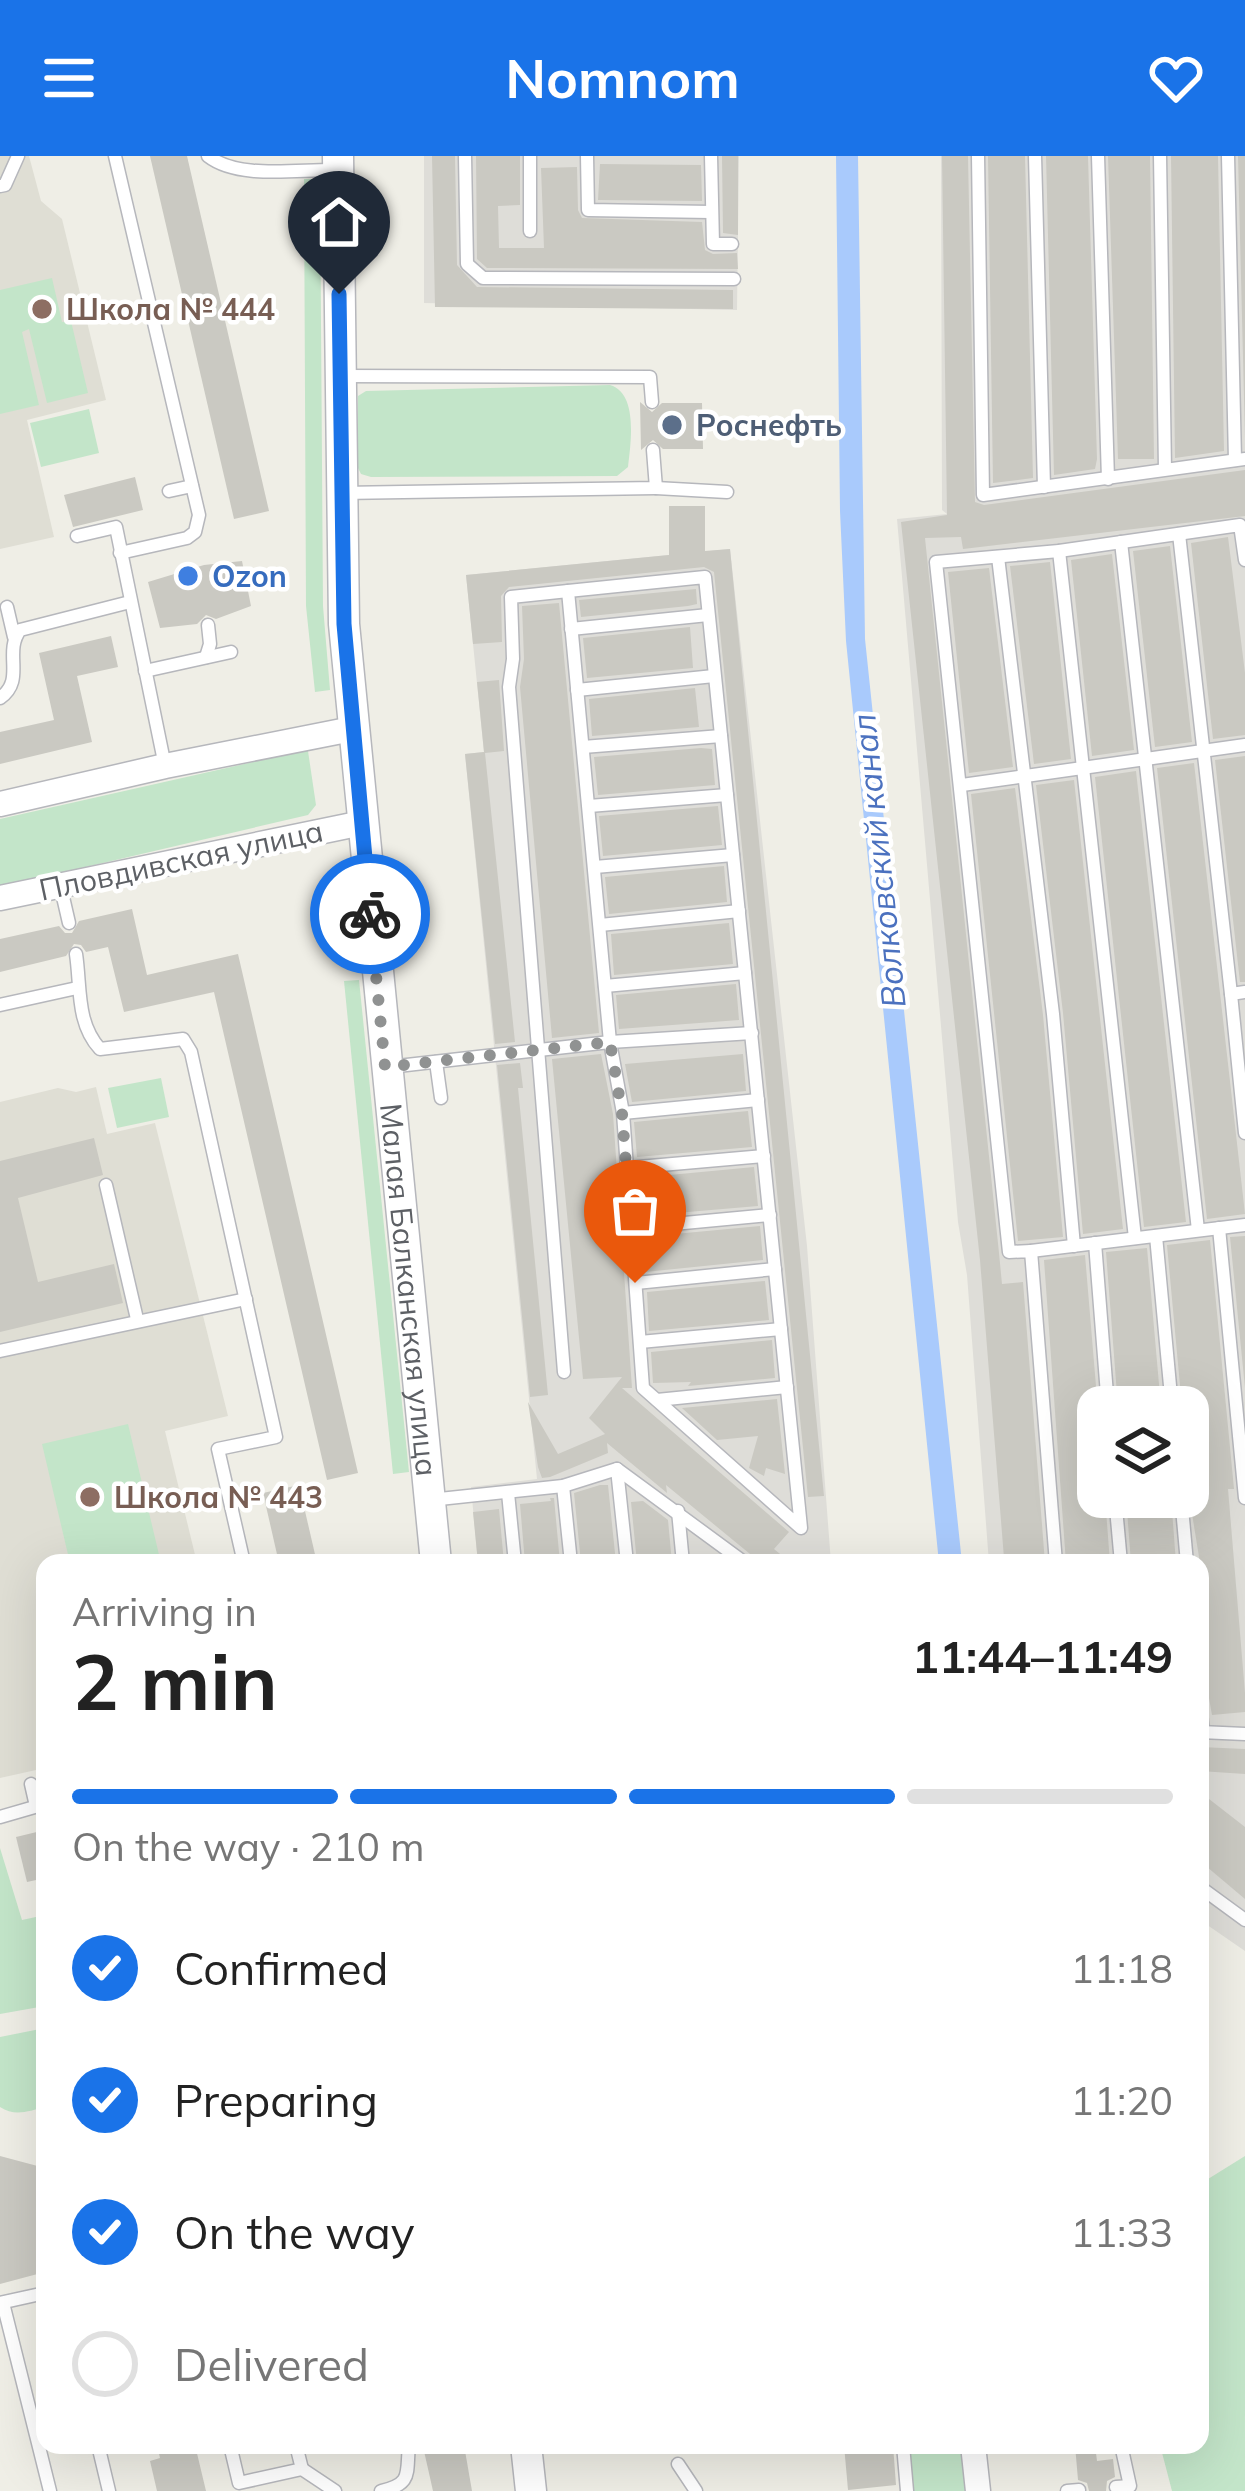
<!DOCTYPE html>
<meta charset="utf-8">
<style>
body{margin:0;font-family:Mulish,sans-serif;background:#f6f6f6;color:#222;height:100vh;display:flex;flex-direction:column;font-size:45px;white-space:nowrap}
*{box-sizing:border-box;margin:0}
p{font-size:39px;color:#767676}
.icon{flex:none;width:66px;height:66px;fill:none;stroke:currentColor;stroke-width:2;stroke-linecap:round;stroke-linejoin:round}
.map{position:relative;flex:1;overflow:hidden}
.side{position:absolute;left:36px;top:1398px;width:1173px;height:900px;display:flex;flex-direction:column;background:#fff;border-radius:24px;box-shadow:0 12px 48px #0002}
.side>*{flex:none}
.buttons{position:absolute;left:1077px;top:1230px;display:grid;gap:24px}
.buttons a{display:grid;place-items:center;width:132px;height:132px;border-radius:24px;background:#fff;box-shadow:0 12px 48px #0002;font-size:60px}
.pin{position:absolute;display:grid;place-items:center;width:102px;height:102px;color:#fff;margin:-123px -51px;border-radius:50% 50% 50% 0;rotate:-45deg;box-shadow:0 0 12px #0007}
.pin .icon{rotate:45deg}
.courier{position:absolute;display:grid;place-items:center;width:120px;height:120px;margin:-60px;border:9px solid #1a73e8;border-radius:50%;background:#fff;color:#222;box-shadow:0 3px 15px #0007}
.overview em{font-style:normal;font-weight:700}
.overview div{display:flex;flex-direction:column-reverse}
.overview{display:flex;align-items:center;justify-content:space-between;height:204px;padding:0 36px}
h1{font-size:78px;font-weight:700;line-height:90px}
.bar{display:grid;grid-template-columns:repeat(4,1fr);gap:18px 12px;align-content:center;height:144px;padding:0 36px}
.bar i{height:15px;border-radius:9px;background:#e0e0e0}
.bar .active{background:#1a73e8}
.bar p{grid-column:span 4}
ol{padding:0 36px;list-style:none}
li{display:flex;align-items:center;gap:36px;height:132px}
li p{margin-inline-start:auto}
li .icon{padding:12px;border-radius:50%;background:#1a73e8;color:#fff;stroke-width:4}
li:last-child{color:#767676}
li i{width:66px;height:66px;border:6px solid #e0e0e0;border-radius:50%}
header{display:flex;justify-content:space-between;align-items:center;height:156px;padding:0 36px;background:#1a73e8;color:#fff;font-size:54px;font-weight:700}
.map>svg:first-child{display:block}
</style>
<header><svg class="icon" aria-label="menu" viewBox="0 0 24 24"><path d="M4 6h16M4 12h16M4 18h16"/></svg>Nomnom<svg class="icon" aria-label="heart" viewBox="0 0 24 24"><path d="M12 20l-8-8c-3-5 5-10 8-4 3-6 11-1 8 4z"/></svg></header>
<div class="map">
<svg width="1245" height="2335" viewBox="0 0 1245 2335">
<rect width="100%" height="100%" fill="#efeee6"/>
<g fill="#deddd8" fill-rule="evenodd">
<path d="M 424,0 L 739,0 L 737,154 L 424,147 Z"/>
<path d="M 941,0 L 1245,0 L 1245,1795 L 1200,1764 L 1200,1407 L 989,1407 L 967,1119 L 958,1066 L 897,363 L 947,358 L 942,354 ZM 1098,1251 L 1188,1251 L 1188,1341 L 1098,1341 Z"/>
<path d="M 730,393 L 807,1090 L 831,1407 L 478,1407 L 471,1331 L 537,1323 L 465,598 L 484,596 L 466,419 Z"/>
</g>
<g fill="#dfded4">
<path d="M 0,0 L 29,0 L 41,45 L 62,63 L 106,244 L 27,264 L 54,381 L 0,393 Z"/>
<path d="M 96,931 L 107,978 L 155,967 L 228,1260 L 165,1275 L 197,1407 L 45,1407 L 45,1612 L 0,1622 L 0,946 L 58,932 L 76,936 Z"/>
</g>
<g fill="#c3e5c9">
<path d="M 304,23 L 320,23 L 323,450 L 330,534 L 315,536 L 306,450 Z"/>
<path d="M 52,122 L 62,166 L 71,165 L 88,237 L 47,247 L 29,173 L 22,176 L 39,249 L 0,258 L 0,134 Z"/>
<path d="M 610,229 C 638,237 631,286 628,311 L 617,320 L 371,321 L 361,318 L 357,310 L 358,240 L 366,235 Z"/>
<path d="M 89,253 L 99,297 L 41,311 L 30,267 Z"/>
<path d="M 302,595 L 308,595 L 316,649 L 308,659 L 0,731 L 0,663 Z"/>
<path d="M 359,824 L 409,1316 L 393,1318 L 344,825 Z"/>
<path d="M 161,922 L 169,961 L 117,972 L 108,932 Z"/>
<path d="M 128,1268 L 161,1407 L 70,1407 L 42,1288 Z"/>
<path d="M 0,1692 L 22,1764 L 45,1759 L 45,1850 L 0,1858 Z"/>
<path d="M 45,1872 L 45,1951 C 29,1955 15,1961 0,1951 L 0,1881 Z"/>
<path d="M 1245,2000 L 1245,2335 L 1172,2335 L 1160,2289 L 1200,2289 L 1200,2028 Z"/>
<path d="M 909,2289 L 962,2289 L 966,2335 L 914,2335 Z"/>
</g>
<path fill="#a9cafc" d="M 836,0 L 858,0 L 865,483 L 962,1407 L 939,1407 L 846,485 L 840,355 Z"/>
<g fill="#cac9c2">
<path d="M 150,0 L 187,0 L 269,355 L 234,363 Z"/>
<path d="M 432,0 L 455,0 L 457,109 L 477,131 L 733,134 L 733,153 L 435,151 Z"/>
<path d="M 476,0 L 520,0 L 520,49 L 498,50 L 499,92 L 544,92 L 541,12 L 577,11 L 578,54 L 582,62 L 702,66 L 705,94 L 713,98 L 737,97 L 738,113 L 487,112 L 477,103 Z"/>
<path d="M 722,0 L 738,0 L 738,79 L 723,77 Z"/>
<path d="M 942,0 L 968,0 L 975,346 L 984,349 L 1245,314 L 1245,360 L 963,393 L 961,381 L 925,382 L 999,1097 L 1002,1128 L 1023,1126 L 1045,1407 L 1023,1407 L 1022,1400 L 1004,1402 L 980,1104 L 901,366 L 947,359 Z"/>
<path d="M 988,0 L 1025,0 L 1033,322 L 993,327 Z"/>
<path d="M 1046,0 L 1088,0 L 1097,303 L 1095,313 L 1054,319 Z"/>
<path d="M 1108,0 L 1150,0 L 1154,303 L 1118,303 Z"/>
<path d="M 1171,0 L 1218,0 L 1224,295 L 1175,302 Z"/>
<path d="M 1238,0 L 1245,0 L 1245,282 Z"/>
<path d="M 600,8 L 701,9 L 702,45 L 598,44 Z"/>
<path d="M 640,246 L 652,256 L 662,247 L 702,247 L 703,293 L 663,293 L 653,284 L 641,294 Z"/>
<path d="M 135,321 L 143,354 L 73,371 L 64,339 Z"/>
<path d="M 669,350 L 705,350 L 705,395 L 730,393 L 824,1340 L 808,1341 L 714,416 L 704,411 L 509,431 L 501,440 L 502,486 L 473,488 L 466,419 L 669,399 Z"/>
<path d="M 1228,381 L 1245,517 L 1245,579 L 1213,583 L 1191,387 Z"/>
<path d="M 1170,390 L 1192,586 L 1155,591 L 1133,395 Z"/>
<path d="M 1112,398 L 1134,594 L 1092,600 L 1071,404 Z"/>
<path d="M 242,405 L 251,450 L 216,463 L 206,459 L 197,468 L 160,472 L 148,426 L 204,409 Z"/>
<path d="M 1050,406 L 1071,603 L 1034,608 L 1010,410 Z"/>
<path d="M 989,412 L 1013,611 L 969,617 L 948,416 Z"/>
<path d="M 696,433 L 697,448 L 688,450 L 581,461 L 579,444 Z"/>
<path d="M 559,447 L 599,877 L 552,882 L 520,531 L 524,503 L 522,450 Z"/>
<path d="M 690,471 L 693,512 L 587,522 L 583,482 Z"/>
<path d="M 111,480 L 118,511 L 77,520 L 92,586 L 0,608 L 0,576 L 54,564 L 39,497 Z"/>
<path d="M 499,524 L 504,595 L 485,597 L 515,886 L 495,888 L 465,598 L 484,596 L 477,526 Z"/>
<path d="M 695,532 L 699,571 L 592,580 L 589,543 Z"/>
<path d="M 701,592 L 712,593 L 715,629 L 598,639 L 594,601 Z"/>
<path d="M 1245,600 L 1245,826 L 1240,826 L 1215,604 Z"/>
<path d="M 1194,607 L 1245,1058 L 1207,1063 L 1157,612 Z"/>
<path d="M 1136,615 L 1186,1066 L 1144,1071 L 1095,621 Z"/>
<path d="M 1074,624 L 1123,1073 L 1083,1078 L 1063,857 L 1036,629 Z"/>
<path d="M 1015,632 L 1043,859 L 1063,1081 L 1018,1085 L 971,638 Z"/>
<path d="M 718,650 L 722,689 L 603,700 L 599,660 Z"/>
<path d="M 724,710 L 727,746 L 609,758 L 605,721 Z"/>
<path d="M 132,753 L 147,819 L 238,798 L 358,1317 L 327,1324 L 214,836 L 124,856 L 108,791 L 86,796 L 81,789 L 74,788 L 66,800 L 0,816 L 0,783 L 59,770 L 65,777 L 72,777 L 79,765 Z"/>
<path d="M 729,767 L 733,808 L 614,819 L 611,778 Z"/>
<path d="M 736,828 L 739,864 L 619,873 L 616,839 Z"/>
<path d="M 601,898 L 613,958 L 632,1232 L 622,1232 L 789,1376 L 774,1393 L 791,1407 L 761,1407 L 666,1329 L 667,1337 L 607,1287 L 608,1297 L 550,1321 L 542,1322 L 538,1311 L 528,1246 L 558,1298 L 605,1278 L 589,1262 L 622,1221 L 583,1223 L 552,903 Z"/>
<path d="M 743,898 L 746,935 L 632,946 L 625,908 Z"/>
<path d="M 520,907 L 523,932 L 518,932 L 548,1239 L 530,1241 L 497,909 Z"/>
<path d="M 748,955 L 752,991 L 637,1001 L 634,966 Z"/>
<path d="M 94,982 L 103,1019 L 18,1042 L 38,1126 L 114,1108 L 123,1147 L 0,1176 L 0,1005 Z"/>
<path d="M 754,1011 L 758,1050 L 641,1060 L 638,1022 Z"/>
<path d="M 760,1070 L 763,1104 L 645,1116 L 643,1081 Z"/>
<path d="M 1245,1080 L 1245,1232 L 1230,1081 Z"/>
<path d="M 1210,1084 L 1234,1333 L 1228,1333 L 1245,1537 L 1245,1556 L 1212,1559 L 1209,1542 L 1203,1537 L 1200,1407 L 1188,1333 L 1188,1251 L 1182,1251 L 1167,1089 Z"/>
<path d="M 1147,1092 L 1161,1251 L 1118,1251 L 1106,1096 Z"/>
<path d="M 1085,1099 L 1098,1254 L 1098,1341 L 1105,1341 L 1110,1407 L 1066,1407 L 1044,1104 Z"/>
<path d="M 765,1125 L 769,1164 L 649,1175 L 647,1136 Z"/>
<path d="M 772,1184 L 775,1222 L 688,1230 L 691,1226 L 653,1227 L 651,1196 Z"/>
<path d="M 777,1243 L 785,1318 L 766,1312 L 764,1320 L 749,1312 L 758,1280 L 717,1284 L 682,1252 Z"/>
<path d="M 299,1329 L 317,1407 L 279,1407 L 263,1337 Z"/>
<path d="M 600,1329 L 608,1329 L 616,1407 L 581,1407 L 574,1337 Z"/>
<path d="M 1126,1341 L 1171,1341 L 1176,1407 L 1131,1407 Z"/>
<path d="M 550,1342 L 554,1342 L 560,1407 L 525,1407 L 520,1348 L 551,1345 Z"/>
<path d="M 643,1345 L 668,1364 L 672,1407 L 637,1407 L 631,1346 Z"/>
<path d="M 499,1353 L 504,1407 L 478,1407 L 473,1356 Z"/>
<path d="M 1200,1591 L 1245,1593 L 1245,1618 L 1200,1615 Z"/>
<path d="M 1200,1636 L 1245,1671 L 1245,1743 L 1200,1705 Z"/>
<path d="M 45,1674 L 45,1722 L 27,1726 L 16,1681 Z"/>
<path d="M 0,2000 L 45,2012 L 45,2116 L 0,2128 Z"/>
<path d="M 157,2289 L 195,2289 L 206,2335 L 157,2335 L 150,2305 L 160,2302 Z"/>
<path d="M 431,2289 L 464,2289 L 472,2335 L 433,2335 L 424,2295 Z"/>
<path d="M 844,2289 L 893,2289 L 896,2329 L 848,2334 Z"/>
<path d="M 1075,2289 L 1095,2289 L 1097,2305 L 1113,2303 L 1115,2321 L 1107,2325 L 1106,2335 L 1089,2335 L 1087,2327 L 1078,2324 Z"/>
</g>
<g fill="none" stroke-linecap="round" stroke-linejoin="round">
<defs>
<g id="service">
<path d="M 115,0 L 199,359 L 195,376 L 187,382 L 120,397"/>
<path d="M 208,0 C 239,24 298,13 336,14"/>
<path d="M 465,0 L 467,108 L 483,122 L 734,123"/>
<path d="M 530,0 L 530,75"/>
<path d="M 587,0 L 588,54 L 711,56"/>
<path d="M 711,0 L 713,88 L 732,88"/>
<path d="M 978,0 L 983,339 L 1245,303"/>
<path d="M 1035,0 L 1044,331"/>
<path d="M 1098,0 L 1108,323"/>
<path d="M 1160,0 L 1165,313"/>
<path d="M 1228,0 L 1235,304"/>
<path d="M 0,30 L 5,29 L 18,0"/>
<path d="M 339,220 L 650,221 L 652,246"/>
<path d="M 656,332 L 727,336"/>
<path d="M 169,335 L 192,330"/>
<path d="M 342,337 L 656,332 L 653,294"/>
<path d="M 1179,378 L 1231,838"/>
<path d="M 77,380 L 116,371 L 165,610"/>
<path d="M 1121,386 L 1198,1074"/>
<path d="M 1059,395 L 1135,1082"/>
<path d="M 998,401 L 1053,858 L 1074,1090"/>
<path d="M 705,421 L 801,1372 L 643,1232 L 623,957 L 610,886 L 568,435 Z"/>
<path d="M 7,451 L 14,481"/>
<path d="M 571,473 L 708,459"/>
<path d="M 206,501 L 210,488 L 208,469"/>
<path d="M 145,515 L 231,496"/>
<path d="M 577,534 L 714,520"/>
<path d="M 0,542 C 26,524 3,497 20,474 L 130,446"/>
<path d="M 583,591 L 721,580"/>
<path d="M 962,629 L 1245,589"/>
<path d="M 589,650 L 727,639"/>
<path d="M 595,711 L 733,699"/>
<path d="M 60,728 L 69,767"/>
<path d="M 600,769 L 739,755"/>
<path d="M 76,798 C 81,831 76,867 100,893 L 183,883 L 191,896 L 276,1281 L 218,1293 L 244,1407"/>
<path d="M 605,830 L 745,817"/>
<path d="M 1245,836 L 1231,838 L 1245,977"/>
<path d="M 0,849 L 77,832"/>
<path d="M 436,906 L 441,942"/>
<path d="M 389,911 L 610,886 L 752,877"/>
<path d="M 623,957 L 758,944"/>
<path d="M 627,1012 L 764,1000"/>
<path d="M 106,1029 L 137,1163"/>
<path d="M 631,1072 L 770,1059"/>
<path d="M 1219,1072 L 1245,1342"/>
<path d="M 1156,1080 L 1172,1251"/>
<path d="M 1095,1087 L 1108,1251"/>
<path d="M 1031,1095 L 1245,1069"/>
<path d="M 636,1127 L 775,1113"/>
<path d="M 640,1186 L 781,1173"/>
<path d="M 0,1195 L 246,1143"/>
<path d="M 564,1216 L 509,531 L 513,503 L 511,441 L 568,435"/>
<path d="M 657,1244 L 787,1231"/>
<path d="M 617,1313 L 627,1407"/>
<path d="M 563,1330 L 571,1407"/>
<path d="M 508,1337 L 515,1407"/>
<path d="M 1115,1341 L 1121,1407"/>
<path d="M 1181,1341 L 1187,1407"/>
<path d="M 430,1344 L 563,1330 L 617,1313 L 745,1407"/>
<path d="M 678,1355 L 683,1407"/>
<path d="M 1056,1407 L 1031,1095 L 1009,1096 L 936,406 L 1059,395 L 1240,369 L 1245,404"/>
<path d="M 1200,1547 L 1203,1576"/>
<path d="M 1200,1576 L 1245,1578"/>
<path d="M 31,1628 L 36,1650"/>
<path d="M 0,1661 L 45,1648"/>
<path d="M 1200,1731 L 1245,1764"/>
<path d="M 0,2147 L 45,2137"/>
<path d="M 3,2147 L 50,2335"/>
<path d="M 98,2289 L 109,2335"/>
<path d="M 230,2289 L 239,2327 L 302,2313 L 296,2289"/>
<path d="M 903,2289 L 907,2335"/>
<path d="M 678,2308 L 696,2335"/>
<path d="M 302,2313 L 335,2335"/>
<path d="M 1116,2331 L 1130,2330 L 1121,2289"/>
<path d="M 381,2335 C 413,2328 406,2317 409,2289"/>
<path d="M 1067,2335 L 1079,2334"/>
</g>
<g id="minor">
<path d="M 0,648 L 165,610 L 352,573"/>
<path d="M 0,742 L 362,667"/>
<path d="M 973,2289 L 978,2335"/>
</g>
<g id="tertiary">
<path id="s1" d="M 338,0 L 344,468 L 436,1407"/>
<path d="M 526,2289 L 531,2335"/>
</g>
</defs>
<use href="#service" stroke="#b6b7bc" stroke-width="15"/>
<use href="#minor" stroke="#b6b7bc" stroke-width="27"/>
<use href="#tertiary" stroke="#b6b7bc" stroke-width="33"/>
<use href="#service" stroke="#fff" stroke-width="12"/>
<use href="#minor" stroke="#fff" stroke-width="24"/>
<use href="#tertiary" stroke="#fff" stroke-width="30"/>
</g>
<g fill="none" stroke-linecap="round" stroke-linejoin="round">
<path stroke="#909292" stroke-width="12" stroke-dasharray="0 21.6" d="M 370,758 L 385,911 L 610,886 L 622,957 L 635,1127"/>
<path stroke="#1a73e8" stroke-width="15" d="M 339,138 L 344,468 L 370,758"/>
</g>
<g fill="#8d6e63" stroke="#fff" stroke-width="4.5">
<circle cx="42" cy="153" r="12"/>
<circle cx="90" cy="1341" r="12"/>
</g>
<circle fill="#5c6f8a" stroke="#fff" stroke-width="4.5" cx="672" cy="269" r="12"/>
<circle fill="#3f7fe0" stroke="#fff" stroke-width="4.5" cx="188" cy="420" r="12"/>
<g text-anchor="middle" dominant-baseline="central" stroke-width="9" stroke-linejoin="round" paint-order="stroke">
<g font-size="30" font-weight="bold" fill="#785e54" stroke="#fff" text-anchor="start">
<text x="66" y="153">Школа № 444</text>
<text x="114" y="1341">Школа № 443</text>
</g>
<g font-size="30" font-weight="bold" fill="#4e5e75" stroke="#fff" text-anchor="start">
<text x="696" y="269">Роснефть</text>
</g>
<g font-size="30" font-weight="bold" fill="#366cbe" stroke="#fff" text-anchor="start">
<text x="212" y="420">Ozon</text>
</g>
<g font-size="30" fill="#5d6065" stroke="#fff">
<text transform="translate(181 704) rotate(-12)">Пловдивская улица</text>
<text stroke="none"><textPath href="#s1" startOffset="1137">Малая Балканская улица</textPath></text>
</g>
<g font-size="33" font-style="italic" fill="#4b71bf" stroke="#fff">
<text transform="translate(878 705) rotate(-96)">Волковский канал</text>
</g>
</g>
</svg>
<div class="buttons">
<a><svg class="icon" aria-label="layers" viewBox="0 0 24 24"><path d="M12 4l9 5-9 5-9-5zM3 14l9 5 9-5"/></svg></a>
</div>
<div class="pin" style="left:635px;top:1127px;background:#ea580c"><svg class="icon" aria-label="bag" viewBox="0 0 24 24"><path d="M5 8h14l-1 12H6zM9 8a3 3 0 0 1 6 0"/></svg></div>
<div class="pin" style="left:339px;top:138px;background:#1f2937"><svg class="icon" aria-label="home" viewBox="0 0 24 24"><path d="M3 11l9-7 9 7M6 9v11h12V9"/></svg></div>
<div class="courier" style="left:370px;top:758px"><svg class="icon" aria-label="bike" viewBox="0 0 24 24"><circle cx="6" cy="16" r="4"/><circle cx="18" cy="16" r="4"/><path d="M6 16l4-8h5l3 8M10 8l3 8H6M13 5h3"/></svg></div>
<section class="side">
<div class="overview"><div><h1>2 min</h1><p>Arriving in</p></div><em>11:44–11:49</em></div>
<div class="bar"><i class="active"></i><i class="active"></i><i class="active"></i><i></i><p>On the way · 210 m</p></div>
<ol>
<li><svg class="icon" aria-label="check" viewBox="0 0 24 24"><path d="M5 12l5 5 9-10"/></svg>Confirmed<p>11:18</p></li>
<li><svg class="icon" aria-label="check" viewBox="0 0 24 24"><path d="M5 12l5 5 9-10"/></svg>Preparing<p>11:20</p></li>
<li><svg class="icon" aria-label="check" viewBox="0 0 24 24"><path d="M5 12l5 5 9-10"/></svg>On the way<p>11:33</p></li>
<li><i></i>Delivered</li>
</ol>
</section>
</div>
